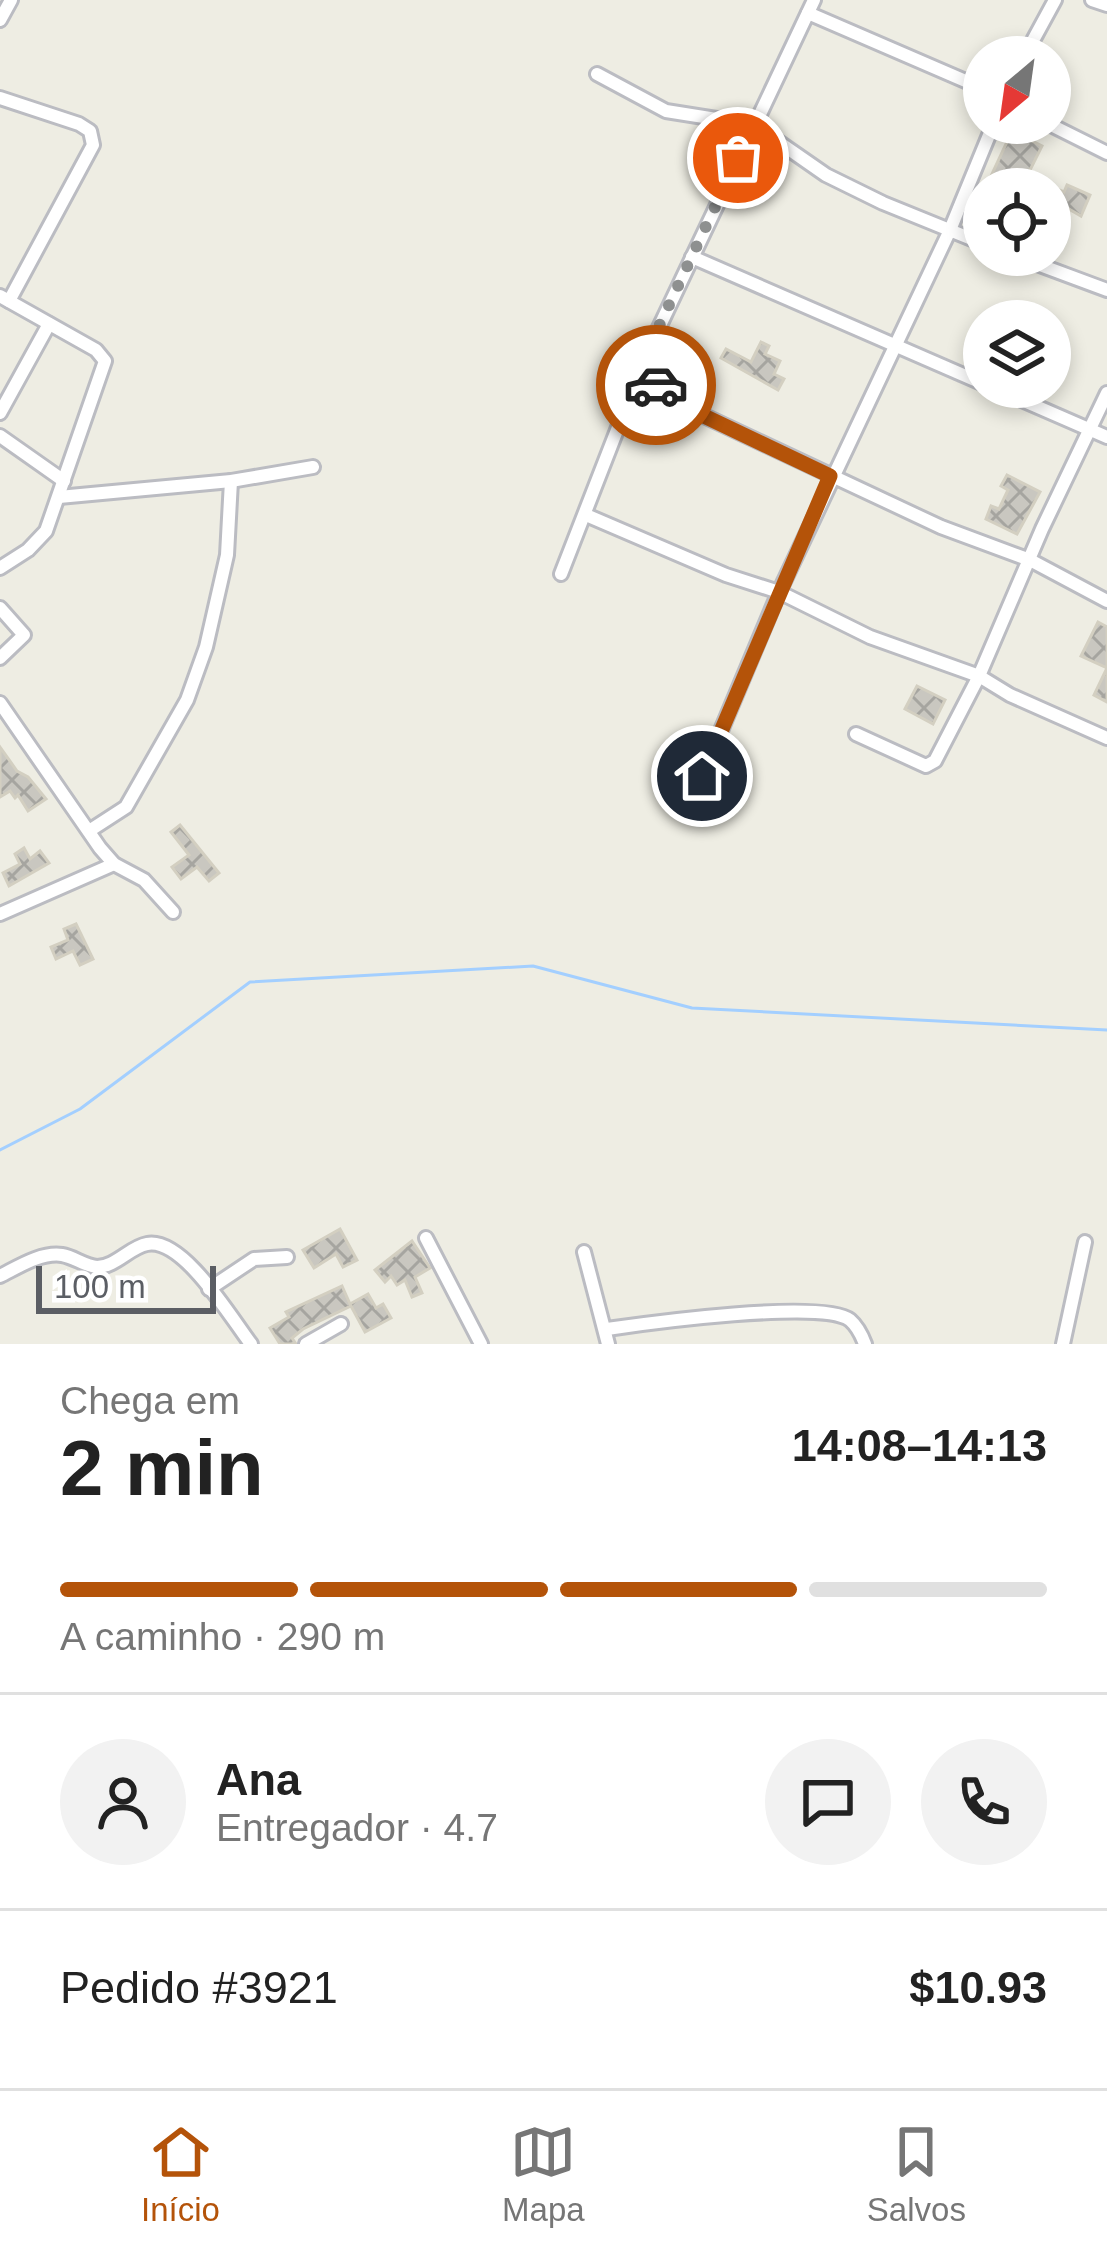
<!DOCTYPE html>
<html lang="pt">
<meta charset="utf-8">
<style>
body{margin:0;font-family:Arial,sans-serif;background:#f2f2f2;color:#222;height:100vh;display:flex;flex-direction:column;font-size:45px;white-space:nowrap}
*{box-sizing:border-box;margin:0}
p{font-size:39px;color:#767676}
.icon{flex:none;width:66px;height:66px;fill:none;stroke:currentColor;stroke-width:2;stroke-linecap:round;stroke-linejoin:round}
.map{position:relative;height:1344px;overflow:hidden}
.drawer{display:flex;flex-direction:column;background:#fff;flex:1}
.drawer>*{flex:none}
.needle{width:78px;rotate:209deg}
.tools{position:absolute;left:963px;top:36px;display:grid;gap:24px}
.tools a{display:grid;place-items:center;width:108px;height:108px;border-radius:50%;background:#fff;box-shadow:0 6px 18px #0003;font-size:60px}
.scale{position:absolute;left:36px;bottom:30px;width:180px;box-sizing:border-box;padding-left:12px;border:6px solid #5b5e64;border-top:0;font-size:33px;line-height:42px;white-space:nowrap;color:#5b5e64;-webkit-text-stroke:9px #fff;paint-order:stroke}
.pin{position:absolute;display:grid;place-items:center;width:102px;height:102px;color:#fff;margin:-51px;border:6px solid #fff;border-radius:50%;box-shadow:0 3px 12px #0007}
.courier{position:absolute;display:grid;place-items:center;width:120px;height:120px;margin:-60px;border:9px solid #b45309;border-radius:50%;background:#fff;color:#222;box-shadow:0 3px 15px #0007}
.headline em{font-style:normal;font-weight:700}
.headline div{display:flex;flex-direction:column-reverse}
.headline{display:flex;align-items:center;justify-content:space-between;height:204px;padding:0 60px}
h1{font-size:78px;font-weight:700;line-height:90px}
.bar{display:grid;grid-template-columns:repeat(4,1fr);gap:18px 12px;align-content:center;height:144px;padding:0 60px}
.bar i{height:15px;border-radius:9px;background:#e0e0e0}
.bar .selected{background:#b45309}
.bar p{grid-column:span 4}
.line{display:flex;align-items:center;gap:30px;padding:0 60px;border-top:3px solid #e0e0e0}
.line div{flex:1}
.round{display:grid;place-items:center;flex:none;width:126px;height:126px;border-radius:63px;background:#f2f2f2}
.tabs{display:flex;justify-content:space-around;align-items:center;height:168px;border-top:3px solid #e0e0e0;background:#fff;font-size:33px;color:#767676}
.tabs a{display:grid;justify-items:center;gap:6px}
.tabs .selected{color:#b45309}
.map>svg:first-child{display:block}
</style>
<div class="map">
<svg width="1107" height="1344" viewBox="0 0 1107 1344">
<defs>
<pattern id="building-cross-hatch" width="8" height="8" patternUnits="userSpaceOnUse" patternTransform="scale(3)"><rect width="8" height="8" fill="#c9c7c0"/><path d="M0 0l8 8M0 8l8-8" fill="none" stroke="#a6a5a0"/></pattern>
</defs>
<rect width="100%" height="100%" fill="#eeede3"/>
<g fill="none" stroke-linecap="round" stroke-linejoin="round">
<path stroke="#a3cfff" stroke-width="3" d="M 0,1150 L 80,1109 L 250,982 L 533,966 L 692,1008 L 1107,1030"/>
</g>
<g fill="url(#building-cross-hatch)" stroke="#d3cfc1" stroke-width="3">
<path d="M 1012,131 L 1042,146 L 1029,172 L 1044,179 L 1039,189 L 1023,185 L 1021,189 L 985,189 Z"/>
<path d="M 1067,185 L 1090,195 L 1081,216 L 1050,198 L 1050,186 L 1064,192 Z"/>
<path d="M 761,342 L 769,346 L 765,354 L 780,361 L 774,374 L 784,379 L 778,390 L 721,358 L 726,349 L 751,362 Z"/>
<path d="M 1007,475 L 1040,492 L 1017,534 L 986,519 L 991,506 L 999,509 L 1008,490 L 1001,486 Z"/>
<path d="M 1098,622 L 1107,627 L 1107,702 L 1094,695 L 1107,668 L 1081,656 Z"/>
<path d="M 917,686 L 945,700 L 933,724 L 905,709 Z"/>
<path d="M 0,747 L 17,771 L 28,777 L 46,799 L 28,811 L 18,795 L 15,798 L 10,791 L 0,797 Z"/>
<path d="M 180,825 L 219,873 L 209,881 L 197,867 L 181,879 L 172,867 L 189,855 L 171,832 Z"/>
<path d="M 24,848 L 30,859 L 40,851 L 49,863 L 9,886 L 3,873 L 20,864 L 15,854 Z"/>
<path d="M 76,924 L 93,959 L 80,965 L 73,951 L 56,959 L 51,947 L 68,940 L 64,929 Z"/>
<path d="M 340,1229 L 357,1260 L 343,1267 L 336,1254 L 314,1268 L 303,1250 Z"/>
<path d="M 412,1241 L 430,1268 L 415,1277 L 422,1293 L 412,1297 L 405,1280 L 397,1285 L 391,1276 L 385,1282 L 375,1270 Z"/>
<path d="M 342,1286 L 350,1304 L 368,1294 L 376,1308 L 383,1304 L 391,1318 L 365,1332 L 351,1306 L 303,1329 L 292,1338 L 296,1344 L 280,1344 L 270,1328 L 289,1317 L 286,1312 Z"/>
</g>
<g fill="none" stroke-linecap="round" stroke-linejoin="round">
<defs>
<g id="minor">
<path d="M 1092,0 L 1107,5"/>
<path d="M 808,13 L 984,89"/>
<path d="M 0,20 L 11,0"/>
<path d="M 1024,57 L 1055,0"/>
<path d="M 597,74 L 666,111 L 754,125 L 826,175 L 883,203 L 984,244"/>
<path d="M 0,98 L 79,124 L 90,131 L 93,145 L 9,301"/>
<path d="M 1047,123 L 1107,153"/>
<path d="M 1013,255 L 1107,290"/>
<path d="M 692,257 L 984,384"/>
<path d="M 0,296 L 96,350 L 105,361 L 46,531 L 28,550 L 0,568"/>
<path d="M 648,356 L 654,382 L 683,406 L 941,527 L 1030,560 L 1107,601"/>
<path d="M 992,387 L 1107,437"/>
<path d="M 0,413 L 49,324"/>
<path d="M 0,436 L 64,481"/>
<path d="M 59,497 L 231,481 L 313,467"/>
<path d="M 586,515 L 726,575 L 779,592 L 870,637 L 979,676 L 1010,695 L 1107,738"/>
<path d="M 561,574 L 647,353 L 814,0"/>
<path d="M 0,608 L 24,635 L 0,658"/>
<path d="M 0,703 L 100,848 L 114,864 L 144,880 L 173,912"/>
<path d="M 856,734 L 926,766 L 935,761 L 979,676 L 1042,529 L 1107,393"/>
<path d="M 702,776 L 779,592 L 950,230 L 994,123"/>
<path d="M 89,831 L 126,807 L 187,700 L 206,647 L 227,555 L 231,481"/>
<path d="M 0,914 L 114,864"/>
<path d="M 426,1238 L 481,1344"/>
<path d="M 584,1252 L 608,1344"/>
<path d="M 0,1276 C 18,1267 41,1252 62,1255 C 74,1257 85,1266 97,1267 C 115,1267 130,1247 147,1244 C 183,1237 231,1318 251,1344"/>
<path d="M 209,1289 L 254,1259 L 287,1257"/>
<path d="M 607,1329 C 648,1323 823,1299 850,1320 C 857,1326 862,1336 865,1344"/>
<path d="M 306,1344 L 341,1324"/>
<path d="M 1063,1344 L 1085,1242"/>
</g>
</defs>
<use href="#minor" stroke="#bbbcc2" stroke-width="18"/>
<use href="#minor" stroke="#fff" stroke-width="12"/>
</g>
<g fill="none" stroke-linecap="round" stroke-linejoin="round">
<path stroke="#8e9090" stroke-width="12" stroke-dasharray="0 21.6" d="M 656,385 L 649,371 L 647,352 L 738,158"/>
<path stroke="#b45309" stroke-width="15" d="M 656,385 L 683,406 L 830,476 L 702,776"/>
</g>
</svg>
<div class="tools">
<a><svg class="needle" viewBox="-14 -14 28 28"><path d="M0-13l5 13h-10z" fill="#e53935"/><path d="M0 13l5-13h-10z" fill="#767676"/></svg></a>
<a><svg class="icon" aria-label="locate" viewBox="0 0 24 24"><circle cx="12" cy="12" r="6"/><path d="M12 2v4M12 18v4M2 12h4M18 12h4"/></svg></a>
<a><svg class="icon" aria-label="layers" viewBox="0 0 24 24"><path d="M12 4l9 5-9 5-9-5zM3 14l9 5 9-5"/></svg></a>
</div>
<div class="scale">100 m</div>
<div class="pin" style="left:738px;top:158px;background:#ea580c"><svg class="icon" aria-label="bag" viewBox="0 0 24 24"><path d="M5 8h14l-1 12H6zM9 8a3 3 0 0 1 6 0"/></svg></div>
<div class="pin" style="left:702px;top:776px;background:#1f2937"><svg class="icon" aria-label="home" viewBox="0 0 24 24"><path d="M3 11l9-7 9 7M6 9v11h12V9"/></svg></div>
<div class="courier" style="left:656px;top:385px"><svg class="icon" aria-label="car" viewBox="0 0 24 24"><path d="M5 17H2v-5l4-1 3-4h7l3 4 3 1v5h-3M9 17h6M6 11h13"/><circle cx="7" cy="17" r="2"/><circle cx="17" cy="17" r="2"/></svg></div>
</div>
<section class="drawer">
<div class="headline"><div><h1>2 min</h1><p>Chega em</p></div><em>14:08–14:13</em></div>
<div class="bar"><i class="selected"></i><i class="selected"></i><i class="selected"></i><i></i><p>A caminho · 290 m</p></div>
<div class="line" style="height:216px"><a class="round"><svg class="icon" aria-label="person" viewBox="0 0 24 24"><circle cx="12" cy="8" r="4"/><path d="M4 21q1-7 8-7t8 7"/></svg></a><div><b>Ana</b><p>Entregador · 4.7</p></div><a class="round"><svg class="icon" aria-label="chat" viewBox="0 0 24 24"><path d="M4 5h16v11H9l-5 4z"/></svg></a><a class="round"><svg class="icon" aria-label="phone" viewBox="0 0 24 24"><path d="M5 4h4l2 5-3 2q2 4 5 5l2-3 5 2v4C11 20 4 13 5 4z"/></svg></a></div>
<div class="line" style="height:156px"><div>Pedido #3921</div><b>$10.93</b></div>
</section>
<nav class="tabs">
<a class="selected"><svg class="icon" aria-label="home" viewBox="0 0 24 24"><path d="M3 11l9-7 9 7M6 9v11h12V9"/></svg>Início</a>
<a><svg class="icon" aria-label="map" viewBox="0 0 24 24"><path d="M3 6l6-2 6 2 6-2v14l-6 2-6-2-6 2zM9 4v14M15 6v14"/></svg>Mapa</a>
<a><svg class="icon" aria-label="saved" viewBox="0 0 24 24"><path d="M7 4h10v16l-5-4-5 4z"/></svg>Salvos</a>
</nav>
